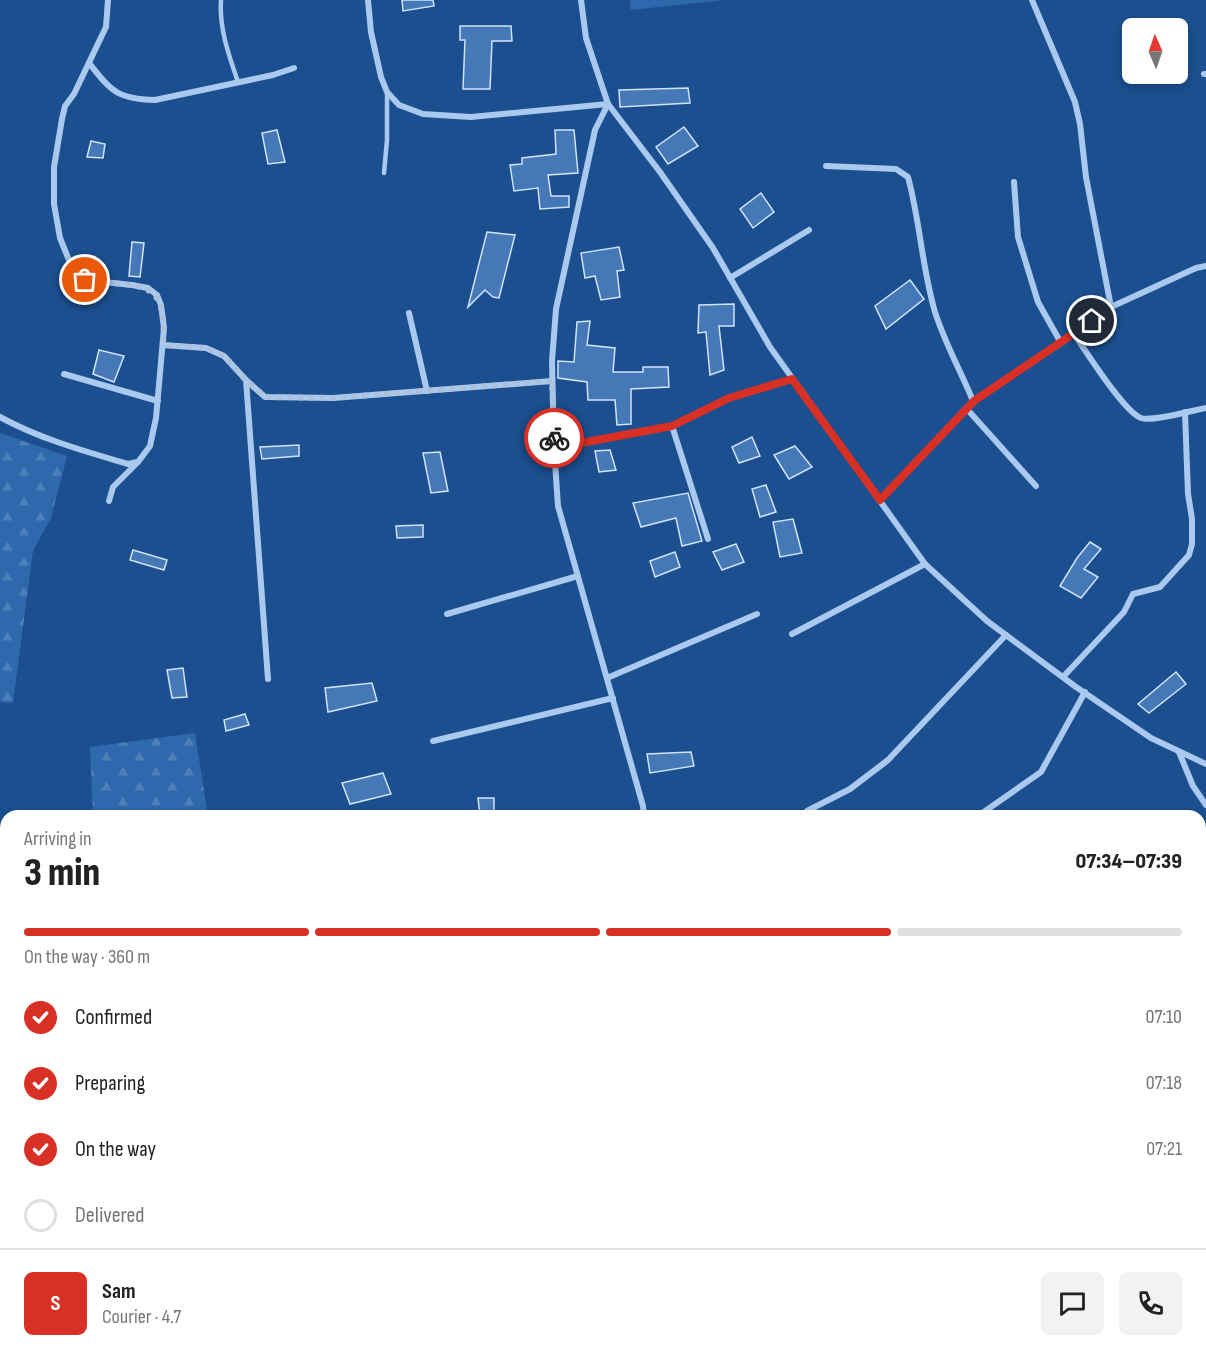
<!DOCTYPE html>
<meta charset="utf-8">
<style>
body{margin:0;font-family:"Sofia Sans Condensed",sans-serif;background:#f2f2f2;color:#222;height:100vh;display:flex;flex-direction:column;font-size:22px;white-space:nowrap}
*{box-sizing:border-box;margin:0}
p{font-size:20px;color:#767676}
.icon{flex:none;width:33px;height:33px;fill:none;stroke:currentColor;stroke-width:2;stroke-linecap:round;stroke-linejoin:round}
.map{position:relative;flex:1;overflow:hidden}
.panel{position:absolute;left:0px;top:810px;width:1206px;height:558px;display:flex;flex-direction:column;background:#fff;border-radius:18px 18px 0 0;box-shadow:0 3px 9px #0003}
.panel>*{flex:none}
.needle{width:39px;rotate:358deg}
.controls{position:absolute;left:1122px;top:18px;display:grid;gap:12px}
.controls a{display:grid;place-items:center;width:66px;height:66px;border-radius:9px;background:#fff;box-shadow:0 3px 9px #0003;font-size:30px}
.pin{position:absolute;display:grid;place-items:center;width:51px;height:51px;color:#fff;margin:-26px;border:3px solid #fff;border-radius:50%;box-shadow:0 2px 6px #0007}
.courier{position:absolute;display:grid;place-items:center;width:60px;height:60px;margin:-30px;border:4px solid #d93025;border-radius:50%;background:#fff;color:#222;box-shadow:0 2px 8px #0007}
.headline em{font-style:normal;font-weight:800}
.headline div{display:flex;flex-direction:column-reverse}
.headline{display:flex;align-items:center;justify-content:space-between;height:102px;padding:0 24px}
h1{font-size:39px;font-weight:800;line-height:45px}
.bar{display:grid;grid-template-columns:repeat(4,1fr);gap:9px 6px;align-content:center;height:72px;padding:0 24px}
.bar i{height:8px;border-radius:4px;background:#e0e0e0}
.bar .on{background:#d93025}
.bar p{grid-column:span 4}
.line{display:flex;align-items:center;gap:15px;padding:0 24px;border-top:2px solid #e0e0e0}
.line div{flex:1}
.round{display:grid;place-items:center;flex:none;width:63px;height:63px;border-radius:9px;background:#f2f2f2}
ol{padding:0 24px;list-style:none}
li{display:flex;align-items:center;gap:18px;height:66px}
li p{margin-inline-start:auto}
li .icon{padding:6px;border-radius:50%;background:#d93025;color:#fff;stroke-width:4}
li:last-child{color:#767676}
li i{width:33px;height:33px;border:3px solid #e0e0e0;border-radius:50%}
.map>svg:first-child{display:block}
</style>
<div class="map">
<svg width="1206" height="1368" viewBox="0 0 1206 1368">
<defs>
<pattern id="forest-firs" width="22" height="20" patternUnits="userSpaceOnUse" patternTransform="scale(1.5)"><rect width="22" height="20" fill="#2e69ad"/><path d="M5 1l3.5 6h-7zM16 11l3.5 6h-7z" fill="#4d80b9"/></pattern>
</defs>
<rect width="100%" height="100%" fill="#1b4f8f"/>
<path fill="#2e69ad" d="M 630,0 L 725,0 L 631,10 Z"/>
<g fill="url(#forest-firs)">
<path d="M 0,433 L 67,456 L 51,518 L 33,551 L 13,703 L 0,702 Z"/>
<path d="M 195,733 L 208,816 L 93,816 L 90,747 Z"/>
<path d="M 6,1217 L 6,1362 L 183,1362 L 182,1368 L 0,1368 L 0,1218 Z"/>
<path d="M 1206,1238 L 1206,1368 L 1132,1368 L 1134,1362 L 1200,1362 L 1200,1245 Z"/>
</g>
<g fill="#4478b7" stroke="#cfe3fa" stroke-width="1.5">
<path d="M 402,0 L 433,0 L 434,6 L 403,11 Z"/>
<path d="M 460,26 L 511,26 L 512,41 L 492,41 L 490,89 L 463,89 L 465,40 L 460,40 Z"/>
<path d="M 688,88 L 690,103 L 620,107 L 619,90 Z"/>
<path d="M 684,127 L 698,146 L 668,164 L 656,147 Z"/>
<path d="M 277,130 L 285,162 L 268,164 L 262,133 Z"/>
<path d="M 555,130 L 574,130 L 578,173 L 548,175 L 551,196 L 569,196 L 569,207 L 540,209 L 538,188 L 514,191 L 510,165 L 522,164 L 522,158 L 556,154 Z"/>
<path d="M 91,141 L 105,144 L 103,158 L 87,157 Z"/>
<path d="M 761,193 L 774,212 L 753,228 L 740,209 Z"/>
<path d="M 487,232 L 515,235 L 499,298 L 493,297 L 485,290 L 468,307 Z"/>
<path d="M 132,242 L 144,243 L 140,277 L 129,276 Z"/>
<path d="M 619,247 L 624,270 L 617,271 L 620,297 L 601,300 L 595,276 L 585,278 L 581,253 Z"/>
<path d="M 910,280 L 924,299 L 886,329 L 875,306 Z"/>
<path d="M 734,304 L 734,326 L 719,326 L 724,370 L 710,375 L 706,332 L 698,333 L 699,305 Z"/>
<path d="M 590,321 L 587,345 L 615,348 L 613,372 L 643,372 L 643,367 L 668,367 L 669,387 L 631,389 L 631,424 L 617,425 L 615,400 L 588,400 L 587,382 L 558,378 L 558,361 L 574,362 L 577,322 Z"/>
<path d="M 99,350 L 124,356 L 114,382 L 93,374 Z"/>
<path d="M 752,437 L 760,456 L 739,463 L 732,447 Z"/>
<path d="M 299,445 L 299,456 L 262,459 L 260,447 Z"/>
<path d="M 795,446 L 812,467 L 789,479 L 774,455 Z"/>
<path d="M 610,450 L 616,470 L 599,472 L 595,451 Z"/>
<path d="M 440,452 L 448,491 L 431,493 L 423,453 Z"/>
<path d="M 766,485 L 776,512 L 760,517 L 752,489 Z"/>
<path d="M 688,493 L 702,541 L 682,546 L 676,518 L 641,527 L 633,503 Z"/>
<path d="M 793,519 L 802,553 L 780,557 L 773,522 Z"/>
<path d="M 423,525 L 423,537 L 397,538 L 396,526 Z"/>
<path d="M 1090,542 L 1101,549 L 1084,569 L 1098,577 L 1081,598 L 1060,586 L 1077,558 Z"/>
<path d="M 736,544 L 744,562 L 722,570 L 713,552 Z"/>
<path d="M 133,550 L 167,560 L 164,570 L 130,560 Z"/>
<path d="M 675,552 L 680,567 L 655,577 L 650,561 Z"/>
<path d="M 183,668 L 187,697 L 172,698 L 167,670 Z"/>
<path d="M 1176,672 L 1186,684 L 1149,713 L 1138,704 Z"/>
<path d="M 372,683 L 377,701 L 328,712 L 325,688 Z"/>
<path d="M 245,714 L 249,725 L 226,731 L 224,720 Z"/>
<path d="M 691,752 L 694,766 L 650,773 L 647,754 Z"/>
<path d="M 383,773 L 391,794 L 350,804 L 342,783 Z"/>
<path d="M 478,798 L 494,798 L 494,816 L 480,816 Z"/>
</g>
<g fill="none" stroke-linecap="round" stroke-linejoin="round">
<g stroke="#a9c9ee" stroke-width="4.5">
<path d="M 221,0 C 219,28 229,56 238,82"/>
<path d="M 384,173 L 387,140 L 387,92"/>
</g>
<g stroke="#a9c9ee" stroke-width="6">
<path d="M 108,0 L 106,27 L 74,94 L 65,106 L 62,119 L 54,167 L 54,204 L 60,238 L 73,270 L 85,280 L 132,285 L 148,288 L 157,295 L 161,305 L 164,328 L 156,418 L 150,446 L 138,462 L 113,487 L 109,501"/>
<path d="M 368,0 L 371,32 L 381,77 L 387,92 L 399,105 L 423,114 L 471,117 L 608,104"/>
<path d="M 581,0 L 586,38 L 608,104 L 660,172 L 713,248 L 770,347 L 925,564 L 987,621 L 1076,687 L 1151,738 L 1206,764"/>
<path d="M 1032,0 L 1075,102 L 1080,124 L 1086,177 L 1111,307"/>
<path d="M 89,63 C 111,91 117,99 155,100 L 273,75 L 294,68"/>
<path d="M 1204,74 L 1206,74"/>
<path d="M 608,104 L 595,130 L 556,309 L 552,361 L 554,448 L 558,506 L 643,806 L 644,816"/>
<path d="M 826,166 L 896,169 L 908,177 C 920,221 922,268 935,312 C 944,341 961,372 973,401"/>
<path d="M 1014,182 L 1018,237 L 1038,302 L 1061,343"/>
<path d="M 730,278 L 809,230"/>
<path d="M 409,313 L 427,391"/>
<path d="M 1074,334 C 1086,351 1124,412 1141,418 C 1152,422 1193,410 1206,408"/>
<path d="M 163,345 L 206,348 L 224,356 L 246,380 L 265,397 L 333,398 L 552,381"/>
<path d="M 64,374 L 158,401"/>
<path d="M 246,380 L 268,679"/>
<path d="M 967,409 L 1036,486"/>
<path d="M 0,417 C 40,439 84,451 128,464 L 137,462"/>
<path d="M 672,426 L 708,539"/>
<path d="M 554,448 L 672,426 L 729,398 L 792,379"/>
<path d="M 880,500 L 973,401 L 1061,343 L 1111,307 L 1196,268 L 1206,266"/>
<path d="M 447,614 L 578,576"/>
<path d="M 792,634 L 925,564"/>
<path d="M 1063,677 L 1124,612 L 1133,594 L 1160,587 L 1189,555 L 1192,544 L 1192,519 L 1188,494 L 1185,412"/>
<path d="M 607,678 L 757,614"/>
<path d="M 433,741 L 613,698"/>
<path d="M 1179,752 L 1193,786 L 1206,805"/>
<path d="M 807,816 L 807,811 L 850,789 L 888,760 L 1006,635"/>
<path d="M 978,816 L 1041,772 L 1085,692"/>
<path d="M 1200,840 L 1206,835"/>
<path d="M 1204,974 L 1206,973"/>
<path d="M 750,1362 L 752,1368"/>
<path d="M 535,1368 L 550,1362"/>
</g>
</g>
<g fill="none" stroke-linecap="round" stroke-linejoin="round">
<path stroke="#afc1d8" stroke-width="6" stroke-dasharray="0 10.8" d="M 85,280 C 138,289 168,273 163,345 L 206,348 L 224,356 L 246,380 L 265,397 L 333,398 L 552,381 L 554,438"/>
<path stroke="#d93025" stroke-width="8" d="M 554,438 L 554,448 L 672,426 L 729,398 L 792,379 L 880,500 L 974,401 L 1092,321"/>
</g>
</svg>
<div class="controls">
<a><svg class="needle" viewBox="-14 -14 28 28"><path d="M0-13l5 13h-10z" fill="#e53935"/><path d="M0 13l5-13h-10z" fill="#767676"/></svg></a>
</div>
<div class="pin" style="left:85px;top:280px;background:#ea580c"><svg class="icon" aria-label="bag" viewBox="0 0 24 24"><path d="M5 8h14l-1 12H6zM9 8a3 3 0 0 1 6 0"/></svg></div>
<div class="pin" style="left:1092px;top:321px;background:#1f2937"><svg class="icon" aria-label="home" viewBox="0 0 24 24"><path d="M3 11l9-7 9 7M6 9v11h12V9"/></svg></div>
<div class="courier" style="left:554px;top:438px"><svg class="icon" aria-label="bike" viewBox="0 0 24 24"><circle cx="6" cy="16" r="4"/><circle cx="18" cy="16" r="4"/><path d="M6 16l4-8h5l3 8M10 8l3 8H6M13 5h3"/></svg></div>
<section class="panel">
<div class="headline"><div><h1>3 min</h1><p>Arriving in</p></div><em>07:34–07:39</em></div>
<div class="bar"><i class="on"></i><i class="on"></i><i class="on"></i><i></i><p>On the way · 360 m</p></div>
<ol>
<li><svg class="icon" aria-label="check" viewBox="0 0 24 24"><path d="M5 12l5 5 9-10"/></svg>Confirmed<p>07:10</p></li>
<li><svg class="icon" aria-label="check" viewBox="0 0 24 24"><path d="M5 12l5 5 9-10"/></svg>Preparing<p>07:18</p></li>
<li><svg class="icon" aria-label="check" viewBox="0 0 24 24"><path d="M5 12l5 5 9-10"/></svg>On the way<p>07:21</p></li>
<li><i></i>Delivered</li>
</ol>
<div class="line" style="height:108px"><b class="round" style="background:#d93025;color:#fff">S</b><div><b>Sam</b><p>Courier · 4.7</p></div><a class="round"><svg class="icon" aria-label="chat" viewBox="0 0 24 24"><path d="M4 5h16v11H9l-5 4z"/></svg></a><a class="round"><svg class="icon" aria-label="phone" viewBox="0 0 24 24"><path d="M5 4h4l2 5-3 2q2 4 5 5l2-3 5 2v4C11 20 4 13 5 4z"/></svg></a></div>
</section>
</div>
